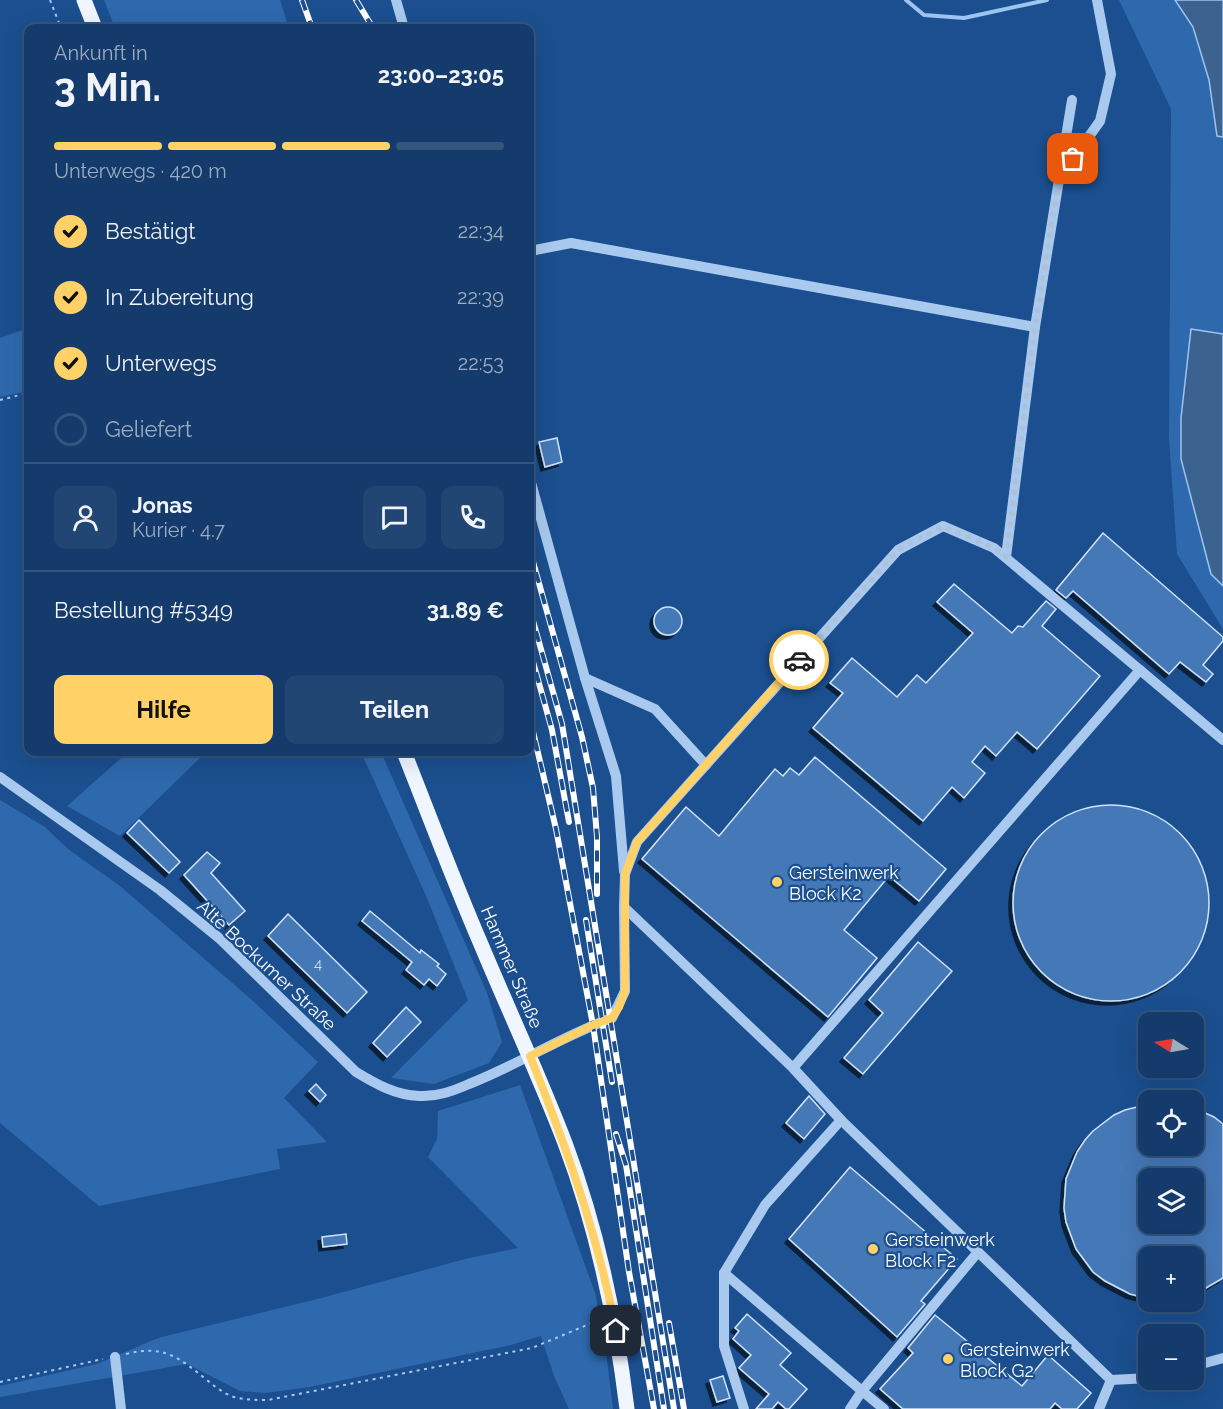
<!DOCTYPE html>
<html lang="de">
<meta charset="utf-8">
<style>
body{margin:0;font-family:Raleway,sans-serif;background:#214673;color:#f1f3f6;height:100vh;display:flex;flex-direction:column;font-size:22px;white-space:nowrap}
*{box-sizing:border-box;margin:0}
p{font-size:20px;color:#9dadc1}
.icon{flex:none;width:33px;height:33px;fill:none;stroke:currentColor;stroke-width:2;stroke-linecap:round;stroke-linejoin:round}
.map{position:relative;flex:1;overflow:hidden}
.panel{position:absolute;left:24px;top:24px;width:510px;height:732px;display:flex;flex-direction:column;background:#143b6b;border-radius:12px;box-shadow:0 6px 24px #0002,0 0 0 2px #33557e}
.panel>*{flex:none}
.needle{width:39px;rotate:281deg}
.buttons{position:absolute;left:1138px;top:1012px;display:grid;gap:12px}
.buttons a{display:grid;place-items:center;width:66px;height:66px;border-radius:12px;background:#143b6b;box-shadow:0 6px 24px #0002,0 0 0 2px #33557e;font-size:30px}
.pin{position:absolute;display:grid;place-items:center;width:51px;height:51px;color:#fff;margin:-26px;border-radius:12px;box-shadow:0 3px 9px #0006}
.courier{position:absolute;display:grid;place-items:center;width:60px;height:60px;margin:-30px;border:4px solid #ffd166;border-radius:50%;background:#fff;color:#222;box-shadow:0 2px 8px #0007}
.overview em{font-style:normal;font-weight:700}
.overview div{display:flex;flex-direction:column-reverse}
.overview{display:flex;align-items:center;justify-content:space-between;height:102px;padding:0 30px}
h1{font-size:39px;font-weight:700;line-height:45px}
.bar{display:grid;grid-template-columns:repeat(4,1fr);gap:9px 6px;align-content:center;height:72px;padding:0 30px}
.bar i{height:8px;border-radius:4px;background:#33557e}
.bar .active{background:#ffd166}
.bar p{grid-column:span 4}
.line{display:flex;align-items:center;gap:15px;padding:0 30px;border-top:2px solid #33557e}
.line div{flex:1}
.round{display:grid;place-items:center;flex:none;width:63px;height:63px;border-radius:12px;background:#214673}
ol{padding:0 30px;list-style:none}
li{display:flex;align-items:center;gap:18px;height:66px}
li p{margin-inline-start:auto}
li .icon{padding:6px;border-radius:50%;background:#ffd166;color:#111;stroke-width:4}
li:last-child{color:#9dadc1}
li i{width:33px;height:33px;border:3px solid #33557e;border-radius:50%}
.action{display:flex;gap:12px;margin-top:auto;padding:12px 30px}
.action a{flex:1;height:69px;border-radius:12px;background:#ffd166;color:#111;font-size:24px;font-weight:700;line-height:69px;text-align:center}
.action a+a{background:#214673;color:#f1f3f6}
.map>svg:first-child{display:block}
</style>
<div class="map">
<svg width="1223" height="1409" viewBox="0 0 1223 1409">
<defs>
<filter id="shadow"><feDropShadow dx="-4" dy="4" stdDeviation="0" flood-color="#0009"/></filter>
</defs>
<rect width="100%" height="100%" fill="#1b4f8f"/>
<g fill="#2e69ad">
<path d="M 104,0 L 280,0 L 289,28 L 115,28 Z"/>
<path d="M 1119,0 L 1223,0 L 1223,629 L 1177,554 L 1169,438 L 1171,109 Z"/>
<path d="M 28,328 L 28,391 L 0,397 L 0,338 Z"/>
<path d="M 128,752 L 206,752 L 120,836 L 67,806 Z"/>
<path d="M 361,752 L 381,752 L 487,993 L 502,1042 L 489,1063 L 434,1084 L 391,1078 L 468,1000 L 427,898 Z"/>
<path d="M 0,800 L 45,827 L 68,849 L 120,886 L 252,1000 L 318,1062 L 284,1098 L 327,1142 L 277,1149 L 280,1169 L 99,1206 L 0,1123 Z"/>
<path d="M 520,1085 L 595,1293 L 605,1344 L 613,1409 L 569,1409 L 554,1376 L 541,1336 L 511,1345 L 310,1387 L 265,1393 L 240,1391 L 187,1364 L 0,1397 L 0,1386 L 97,1364 L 158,1338 L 325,1297 L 469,1258 L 518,1248 L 428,1157 L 437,1139 L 438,1111 Z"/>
</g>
<g fill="#3c6290" stroke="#9cc4f0" stroke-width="1.5">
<path d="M 1175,0 L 1223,0 L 1223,137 L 1217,136 L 1209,80 L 1193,27 Z"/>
<path d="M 1191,329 L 1223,334 L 1223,586 L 1211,574 L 1181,459 L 1181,418 Z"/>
</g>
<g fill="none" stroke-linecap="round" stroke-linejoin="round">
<path stroke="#9cc4f0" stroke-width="4" d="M 906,0 L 924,15 L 964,18 L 1047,0"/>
</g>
<g fill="#4478b7" stroke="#cfe3fa" stroke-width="1.5" fill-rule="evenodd" filter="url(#shadow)">
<path d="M 557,438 L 562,462 L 545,467 L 539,442 Z"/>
<path d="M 1103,533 L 1223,637 L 1223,641 L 1203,665 L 1213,674 L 1206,682 L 1180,662 L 1169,674 L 1073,591 L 1066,598 L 1056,590 Z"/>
<path d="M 954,584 L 1012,633 L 1018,626 L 1023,627 L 1046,601 L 1056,609 L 1042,626 L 1100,676 L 1037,749 L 1017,732 L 996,756 L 985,746 L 972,762 L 985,773 L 964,798 L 952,787 L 923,821 L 813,728 L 843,693 L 830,683 L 852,658 L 897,697 L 917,675 L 926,683 L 973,633 L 937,602 Z"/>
<circle cx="668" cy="621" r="14"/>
<path d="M 815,757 L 946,869 L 919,901 L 889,876 L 844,930 L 877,958 L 828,1017 L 642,859 L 686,807 L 719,836 L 775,769 L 783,776 L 790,768 L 799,775 Z"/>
<circle cx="1111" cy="903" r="98"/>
<path d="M 139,820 L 180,862 L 169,873 L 127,833 Z"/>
<path d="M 207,852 L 220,863 L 211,873 L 245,911 L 229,925 L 184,875 Z"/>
<path d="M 370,911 L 420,953 L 421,950 L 439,964 L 437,966 L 446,974 L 437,986 L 429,979 L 424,985 L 406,970 L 412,962 L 362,921 Z"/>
<path d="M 288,914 L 367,992 L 347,1013 L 268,936 Z"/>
<path d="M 918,942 L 952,971 L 863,1074 L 844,1058 L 883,1013 L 869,1000 Z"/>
<path d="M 406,1007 L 421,1022 L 387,1057 L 373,1043 Z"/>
<path d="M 316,1084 L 326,1095 L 320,1102 L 309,1091 Z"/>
<path d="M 809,1096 L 825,1114 L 804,1139 L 786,1123 Z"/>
<path d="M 1149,1104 L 1149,1146 L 1194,1146 L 1194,1108 L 1214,1117 L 1223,1124 L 1223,1278 L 1194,1295 L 1194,1257 L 1149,1257 L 1149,1299 L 1130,1294 L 1105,1281 L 1093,1272 L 1076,1249 L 1066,1222 L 1064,1208 L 1066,1179 L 1077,1152 L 1085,1140 L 1093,1131 L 1114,1115 L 1125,1110 ZM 1149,1179 L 1194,1179 L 1194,1224 L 1149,1224 Z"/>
<path d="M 850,1167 L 957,1259 L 921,1301 L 925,1304 L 897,1337 L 789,1239 Z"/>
<path d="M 346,1234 L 347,1244 L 323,1247 L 322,1237 Z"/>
<path d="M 747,1314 L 791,1353 L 780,1365 L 807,1389 L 789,1409 L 786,1409 L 778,1402 L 772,1409 L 756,1409 L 769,1394 L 739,1368 L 751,1355 L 733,1339 L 739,1331 L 735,1328 Z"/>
<path d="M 935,1315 L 1022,1386 L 1048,1355 L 1091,1393 L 1077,1409 L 1062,1409 L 1055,1403 L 1050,1409 L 903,1409 L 880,1389 L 913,1353 L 908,1348 Z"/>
<path d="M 723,1376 L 730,1398 L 717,1402 L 710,1380 Z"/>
</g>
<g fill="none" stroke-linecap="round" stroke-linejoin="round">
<g stroke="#a9c9ee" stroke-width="2" stroke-dasharray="3 4.5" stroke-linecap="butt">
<path d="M 50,0 L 61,28"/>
<path d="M 0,400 L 28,393"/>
<path d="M 126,1354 C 164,1344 179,1358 207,1380 C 214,1386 222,1392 231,1396 C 243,1400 255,1400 268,1400 L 532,1348 L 599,1320"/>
<path d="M 0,1382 L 103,1359"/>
</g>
<g stroke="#a9c9ee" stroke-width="10">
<path d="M 396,0 L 404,28"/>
<path d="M 1061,176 L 1100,121 L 1111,74 L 1097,0"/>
<path d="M 530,251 L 571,243 L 1035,327"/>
<path d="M 530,479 L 585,678 L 616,776 L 624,871"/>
<path d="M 1006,557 L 1035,327 L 1072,100"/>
<path d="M 1140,670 L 1223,740"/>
<path d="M 585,678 L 655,709 L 706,765"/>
<path d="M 0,777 L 160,890 L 219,938 L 356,1072 C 376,1084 395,1095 419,1096 C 437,1097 453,1091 469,1084 C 518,1065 562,1036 612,1018 L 625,991 L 624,907"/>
<path d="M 841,1120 L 1111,1380 L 1099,1409"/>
<path d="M 724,1273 L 862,1391 L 850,1409"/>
<path d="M 115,1357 L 121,1409"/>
<path d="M 1194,1366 L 1223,1358"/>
<path d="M 1111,1380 L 1149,1378"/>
<path d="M 744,1409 L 724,1346 L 724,1273 L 765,1205 L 841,1120 L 793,1068 L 624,907 L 625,874 L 637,842 L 898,550 L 943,526 L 994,548 L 1140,670 L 793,1068"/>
<path d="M 884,1409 L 862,1391 L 978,1252"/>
</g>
<g stroke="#f0f6ff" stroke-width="15">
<path d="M 84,0 L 95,28"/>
<path d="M 404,752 C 429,815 453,879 480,942 C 508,1009 539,1075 565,1143 C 597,1228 616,1319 627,1409"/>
</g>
<defs>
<g id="rail">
<path d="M 302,0 L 312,28"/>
<path d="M 356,0 L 373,28"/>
<path d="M 530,551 L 582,737 L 593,788 L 597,837 L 597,894"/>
<path d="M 530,610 L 562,724 L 674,1409"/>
<path d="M 530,651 L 552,730 L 569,822"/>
<path d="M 530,719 L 556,829 L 593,1025 L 629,1272 L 654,1409"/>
<path d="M 586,920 L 612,1082"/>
<path d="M 616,1134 L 626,1165 L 664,1409"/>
<path d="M 669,1323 L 684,1409"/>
</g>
</defs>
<use href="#rail" stroke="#fff" stroke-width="6"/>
<use href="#rail" stroke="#1b4f8f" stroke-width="4" stroke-dasharray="11" stroke-linecap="butt"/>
</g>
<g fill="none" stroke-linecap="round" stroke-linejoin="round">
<path stroke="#afc1d8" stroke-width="6" stroke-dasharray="0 10.8" d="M 799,660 L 898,550 L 943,526 L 994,548 L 1006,557 L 1035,327 L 1059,178 L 1073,159"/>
<path stroke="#ffd166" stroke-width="8" d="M 616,1331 C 598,1235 566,1146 530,1056 L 593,1025 L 612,1018 L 619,1007 L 625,991 L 625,874 L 637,842 L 799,660"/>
</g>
<g fill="#ffd166" stroke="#1b4f8f" stroke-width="2">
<circle cx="777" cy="882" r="6"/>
<circle cx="873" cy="1249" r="6"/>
<circle cx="948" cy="1359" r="6"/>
</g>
<g text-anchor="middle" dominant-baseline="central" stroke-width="4.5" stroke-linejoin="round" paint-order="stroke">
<g font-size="15" fill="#d0dded">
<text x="318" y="964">4</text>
</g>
<g font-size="18" fill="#fff" stroke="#1b4f8f" text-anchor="start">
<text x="789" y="872">Gersteinwerk<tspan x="789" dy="21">Block K2</tspan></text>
<text x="885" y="1239">Gersteinwerk<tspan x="885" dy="21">Block F2</tspan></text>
<text x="960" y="1349">Gersteinwerk<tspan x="960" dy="21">Block G2</tspan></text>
</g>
<g font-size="18" fill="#fff" stroke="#1b4f8f">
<text transform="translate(267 965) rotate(43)">Alte Bockumer Straße</text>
<text transform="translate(512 967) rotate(67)">Hammer Straße</text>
</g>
</g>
</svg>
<div class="buttons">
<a><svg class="needle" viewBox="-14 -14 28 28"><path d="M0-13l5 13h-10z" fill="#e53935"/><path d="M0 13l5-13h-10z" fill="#9dadc1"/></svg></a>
<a><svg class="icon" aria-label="locate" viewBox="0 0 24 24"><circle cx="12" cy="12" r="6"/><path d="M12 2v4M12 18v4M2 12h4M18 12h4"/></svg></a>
<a><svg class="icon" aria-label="layers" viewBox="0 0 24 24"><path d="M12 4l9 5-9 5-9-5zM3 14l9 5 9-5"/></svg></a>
<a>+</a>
<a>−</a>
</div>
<div class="pin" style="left:1073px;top:159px;background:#ea580c"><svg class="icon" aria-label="bag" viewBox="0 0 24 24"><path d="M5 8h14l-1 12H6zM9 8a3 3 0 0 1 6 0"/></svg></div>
<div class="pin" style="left:616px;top:1331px;background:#1f2937"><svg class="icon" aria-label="home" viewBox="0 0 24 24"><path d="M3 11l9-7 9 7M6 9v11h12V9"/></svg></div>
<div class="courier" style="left:799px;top:660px"><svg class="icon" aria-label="car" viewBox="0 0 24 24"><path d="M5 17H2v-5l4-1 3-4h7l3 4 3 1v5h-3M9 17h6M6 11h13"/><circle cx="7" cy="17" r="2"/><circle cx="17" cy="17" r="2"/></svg></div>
<section class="panel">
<div class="overview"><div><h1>3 Min.</h1><p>Ankunft in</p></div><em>23:00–23:05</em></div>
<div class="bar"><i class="active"></i><i class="active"></i><i class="active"></i><i></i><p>Unterwegs · 420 m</p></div>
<ol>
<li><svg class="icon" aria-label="check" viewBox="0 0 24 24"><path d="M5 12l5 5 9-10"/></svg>Bestätigt<p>22:34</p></li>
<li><svg class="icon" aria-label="check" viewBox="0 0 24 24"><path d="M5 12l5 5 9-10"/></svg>In Zubereitung<p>22:39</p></li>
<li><svg class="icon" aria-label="check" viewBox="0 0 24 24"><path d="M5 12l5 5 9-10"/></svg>Unterwegs<p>22:53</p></li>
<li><i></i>Geliefert</li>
</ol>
<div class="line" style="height:108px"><a class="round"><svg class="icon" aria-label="person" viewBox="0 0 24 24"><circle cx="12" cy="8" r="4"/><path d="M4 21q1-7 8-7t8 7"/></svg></a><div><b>Jonas</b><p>Kurier · 4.7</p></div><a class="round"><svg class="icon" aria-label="chat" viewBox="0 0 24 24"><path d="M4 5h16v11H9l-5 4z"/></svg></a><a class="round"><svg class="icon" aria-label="phone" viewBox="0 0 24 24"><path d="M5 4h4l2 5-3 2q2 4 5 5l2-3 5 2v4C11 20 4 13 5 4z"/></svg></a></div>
<div class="line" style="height:78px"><div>Bestellung #5349</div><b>31.89 €</b></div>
<div class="action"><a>Hilfe</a><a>Teilen</a></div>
</section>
</div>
